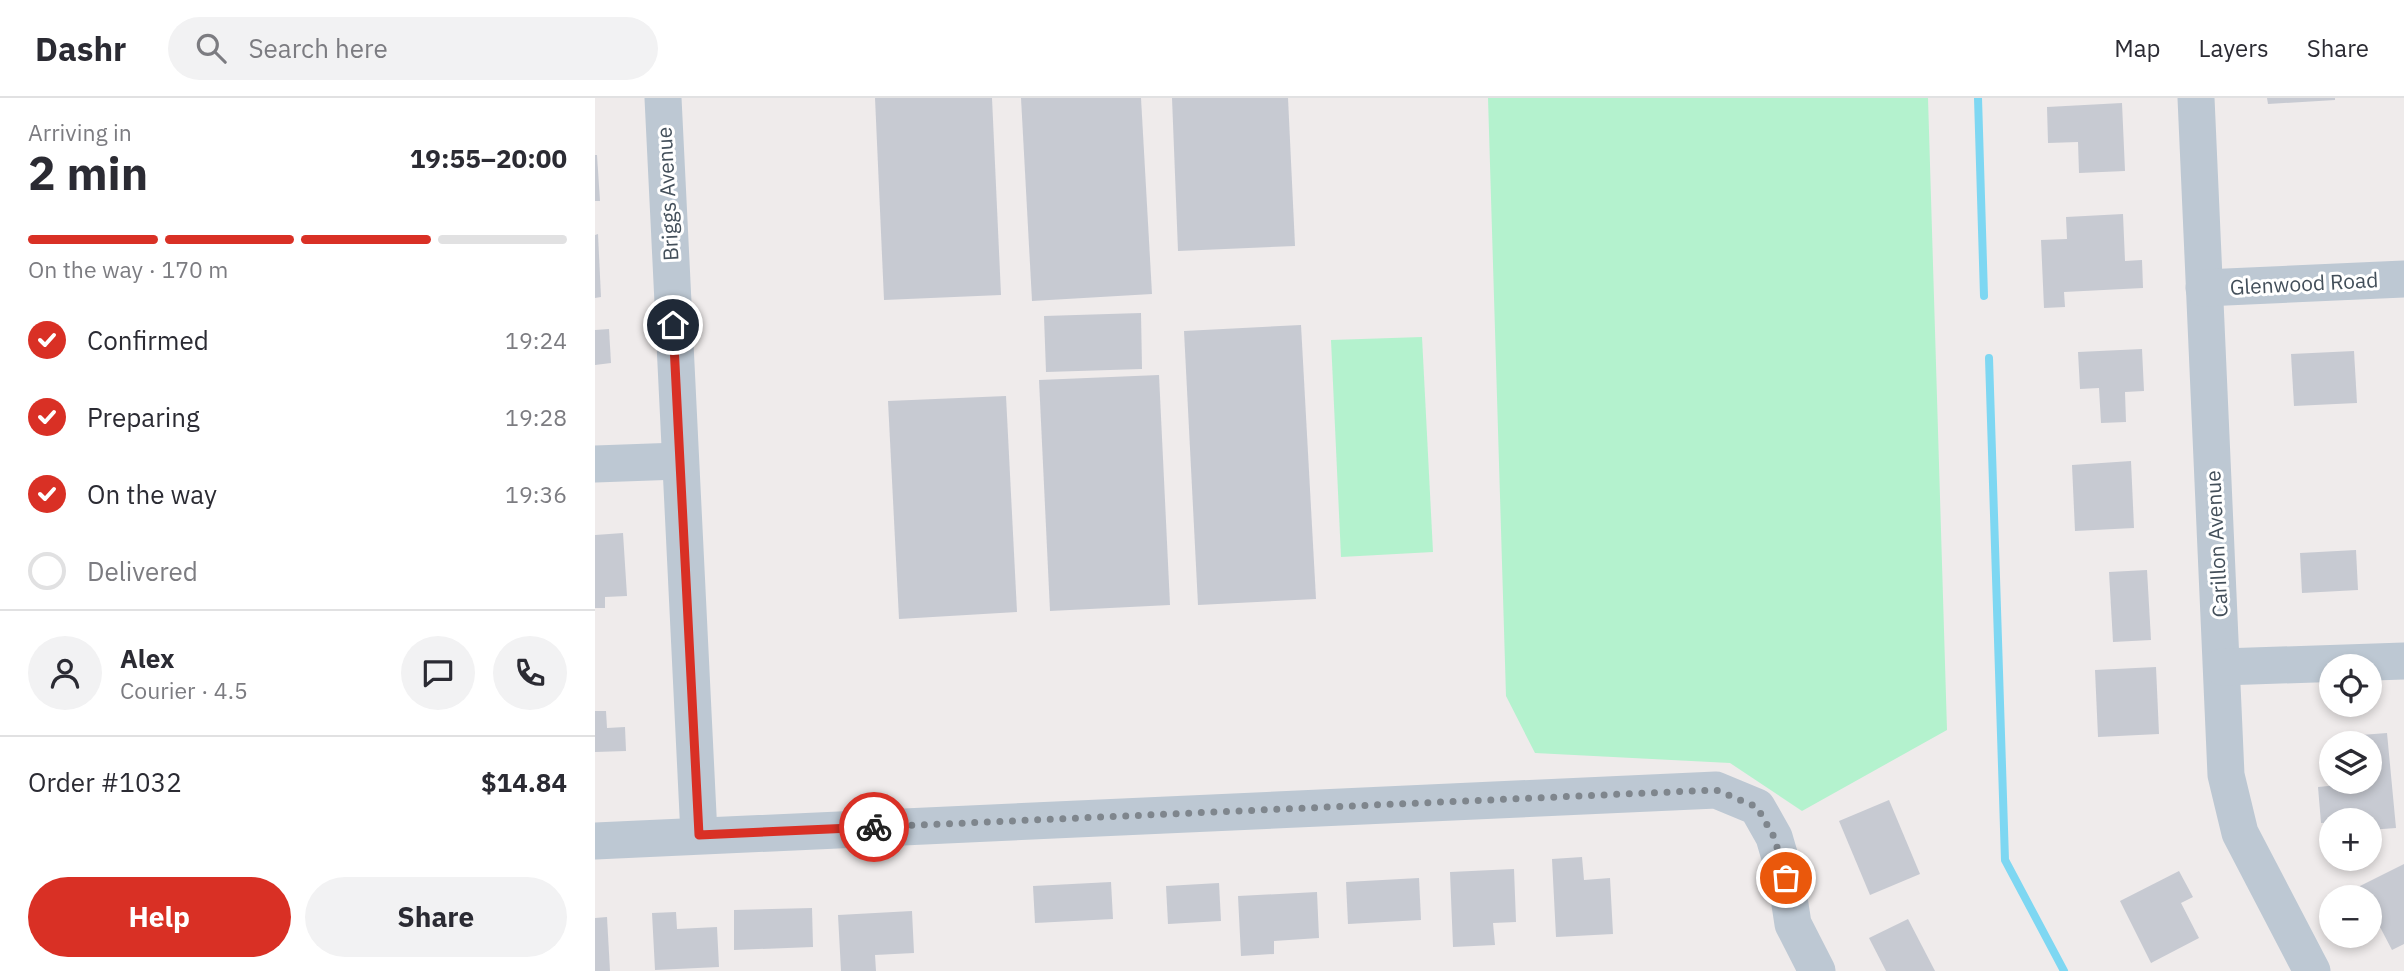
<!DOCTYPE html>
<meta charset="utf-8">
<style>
body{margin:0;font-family:"IBM Plex Sans",sans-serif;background:#f2f2f3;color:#2b2b33;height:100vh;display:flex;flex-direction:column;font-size:26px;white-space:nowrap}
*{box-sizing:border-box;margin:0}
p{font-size:23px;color:#7c7c81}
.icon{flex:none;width:38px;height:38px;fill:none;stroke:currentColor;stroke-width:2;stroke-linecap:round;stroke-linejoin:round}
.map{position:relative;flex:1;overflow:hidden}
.panel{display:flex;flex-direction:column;background:#fff;width:595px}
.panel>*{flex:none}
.fabs{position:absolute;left:1724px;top:556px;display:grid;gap:14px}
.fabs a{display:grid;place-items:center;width:63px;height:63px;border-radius:50%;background:#fff;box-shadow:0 4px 10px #0003;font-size:35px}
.pin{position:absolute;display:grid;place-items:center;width:60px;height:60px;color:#fff;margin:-30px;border:4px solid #fff;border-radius:50%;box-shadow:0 2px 7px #0007}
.courier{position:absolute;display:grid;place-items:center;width:70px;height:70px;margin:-35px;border:5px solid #d93025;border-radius:50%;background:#fff;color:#222;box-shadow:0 2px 9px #0007}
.head em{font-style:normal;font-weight:700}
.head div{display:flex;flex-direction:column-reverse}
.head{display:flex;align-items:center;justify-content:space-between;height:119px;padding:0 28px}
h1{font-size:46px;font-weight:700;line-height:52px}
.bar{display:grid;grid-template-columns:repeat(4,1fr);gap:10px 7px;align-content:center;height:84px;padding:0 28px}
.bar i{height:9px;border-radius:5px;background:#e1e1e2}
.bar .active{background:#d93025}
.bar p{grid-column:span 4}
.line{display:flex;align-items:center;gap:18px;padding:0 28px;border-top:2px solid #e1e1e2}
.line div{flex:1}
.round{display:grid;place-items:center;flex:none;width:74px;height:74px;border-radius:37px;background:#f2f2f3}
ol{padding:0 28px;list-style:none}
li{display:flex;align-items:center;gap:21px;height:77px}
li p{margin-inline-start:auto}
li .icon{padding:7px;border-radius:50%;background:#d93025;color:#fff;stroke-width:4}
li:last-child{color:#7c7c81}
li i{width:38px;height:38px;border:4px solid #e1e1e2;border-radius:50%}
.button{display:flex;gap:14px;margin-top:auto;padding:14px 28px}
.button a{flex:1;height:80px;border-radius:42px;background:#d93025;color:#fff;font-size:28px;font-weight:700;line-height:80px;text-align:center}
.button a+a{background:#f2f2f3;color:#2b2b33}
header{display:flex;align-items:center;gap:42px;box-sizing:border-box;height:98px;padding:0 35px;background:#fff;border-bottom:2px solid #e1e1e2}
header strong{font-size:33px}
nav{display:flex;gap:38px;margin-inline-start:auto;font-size:24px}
.search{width:490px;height:63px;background:#f2f2f3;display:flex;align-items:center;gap:18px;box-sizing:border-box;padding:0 24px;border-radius:38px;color:#7c7c81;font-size:26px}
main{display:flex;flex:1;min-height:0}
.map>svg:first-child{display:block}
</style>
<header>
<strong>Dashr</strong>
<div class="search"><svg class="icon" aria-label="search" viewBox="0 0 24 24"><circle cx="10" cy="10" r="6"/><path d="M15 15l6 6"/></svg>Search here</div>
<nav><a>Map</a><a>Layers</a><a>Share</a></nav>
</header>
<main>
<section class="panel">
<div class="head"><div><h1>2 min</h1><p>Arriving in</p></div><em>19:55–20:00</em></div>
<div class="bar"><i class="active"></i><i class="active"></i><i class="active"></i><i></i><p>On the way · 170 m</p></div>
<ol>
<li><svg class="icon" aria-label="check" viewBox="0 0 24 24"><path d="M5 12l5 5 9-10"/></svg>Confirmed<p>19:24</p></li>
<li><svg class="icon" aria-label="check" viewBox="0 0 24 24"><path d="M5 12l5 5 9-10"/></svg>Preparing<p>19:28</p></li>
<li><svg class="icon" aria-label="check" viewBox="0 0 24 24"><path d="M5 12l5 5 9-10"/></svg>On the way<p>19:36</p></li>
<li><i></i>Delivered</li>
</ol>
<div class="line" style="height:126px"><a class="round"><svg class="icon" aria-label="person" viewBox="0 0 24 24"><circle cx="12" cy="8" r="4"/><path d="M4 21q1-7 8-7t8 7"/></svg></a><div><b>Alex</b><p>Courier · 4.5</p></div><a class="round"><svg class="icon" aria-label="chat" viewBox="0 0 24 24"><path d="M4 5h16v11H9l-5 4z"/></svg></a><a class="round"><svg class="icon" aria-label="phone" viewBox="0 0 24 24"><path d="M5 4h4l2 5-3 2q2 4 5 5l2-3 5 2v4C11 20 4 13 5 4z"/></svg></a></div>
<div class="line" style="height:91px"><div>Order #1032</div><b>$14.84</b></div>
<div class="button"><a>Help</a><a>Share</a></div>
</section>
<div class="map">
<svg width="1809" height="873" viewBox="0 0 1809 873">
<rect width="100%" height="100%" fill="#efebeb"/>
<g fill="#b4f2ce">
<path d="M 893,0 L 1333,0 L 1352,632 L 1207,713 L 1135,665 L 940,655 L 911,598 Z"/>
<path d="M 827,239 L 838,454 L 746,459 L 736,242 Z"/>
</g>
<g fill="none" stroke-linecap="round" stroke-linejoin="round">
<g stroke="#7ed7f2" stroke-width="8">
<path d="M 1383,0 L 1389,198"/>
<path d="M 1394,260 L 1410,762 L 1469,873"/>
</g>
</g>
<g fill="#c7cad2">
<path d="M 280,0 L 397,0 L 406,197 L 289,202 Z"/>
<path d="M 426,0 L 546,0 L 557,196 L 437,203 Z"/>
<path d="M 577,0 L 693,0 L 700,148 L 583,153 Z"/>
<path d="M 1672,0 L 1740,0 L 1740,2 L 1673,6 Z"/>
<path d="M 1527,5 L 1530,73 L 1484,75 L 1483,44 L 1453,45 L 1452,9 Z"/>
<path d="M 0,57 L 2,57 L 5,103 L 0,103 Z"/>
<path d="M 1528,116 L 1530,163 L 1547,162 L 1548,190 L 1469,194 L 1470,209 L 1449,210 L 1446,142 L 1472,141 L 1471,119 Z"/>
<path d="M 3,136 L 6,199 L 0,200 L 0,137 Z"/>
<path d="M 546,215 L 547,271 L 451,274 L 449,218 Z"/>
<path d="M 706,227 L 721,501 L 603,507 L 589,233 Z"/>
<path d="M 14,231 L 16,265 L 0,267 L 0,232 Z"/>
<path d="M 1547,251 L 1549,293 L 1530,294 L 1531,324 L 1506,325 L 1504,290 L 1485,291 L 1483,254 Z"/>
<path d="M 1759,253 L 1762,305 L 1699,308 L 1696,256 Z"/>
<path d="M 564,277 L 575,507 L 455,513 L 444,282 Z"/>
<path d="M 411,298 L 422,514 L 304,521 L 293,303 Z"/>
<path d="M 1536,363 L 1539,430 L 1480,433 L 1477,367 Z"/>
<path d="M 28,435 L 32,498 L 10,499 L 10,510 L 0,510 L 0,437 Z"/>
<path d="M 1761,452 L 1763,492 L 1707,495 L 1705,455 Z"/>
<path d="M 1552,472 L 1556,542 L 1518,544 L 1514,474 Z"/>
<path d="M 1561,569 L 1564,636 L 1503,639 L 1500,572 Z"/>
<path d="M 0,613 L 11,613 L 12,630 L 30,629 L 31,653 L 0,654 Z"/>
<path d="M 1792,635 L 1801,730 L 1774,732 L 1774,723 L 1726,725 L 1723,689 L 1774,684 L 1774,646 L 1766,646 L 1766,637 Z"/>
<path d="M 1294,702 L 1325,776 L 1275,797 L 1244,723 Z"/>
<path d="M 987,759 L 989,782 L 1015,780 L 1018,836 L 961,839 L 957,761 Z"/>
<path d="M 1809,766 L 1809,846 L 1797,852 L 1774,808 L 1774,800 L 1770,800 L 1765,788 Z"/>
<path d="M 919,771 L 921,824 L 898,825 L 900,847 L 858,849 L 855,774 Z"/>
<path d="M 1584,773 L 1598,799 L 1586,805 L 1604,840 L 1556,865 L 1525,803 Z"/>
<path d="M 824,780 L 826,822 L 753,826 L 751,784 Z"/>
<path d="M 516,784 L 518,821 L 440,825 L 438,788 Z"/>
<path d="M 624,785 L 626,823 L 573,826 L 571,788 Z"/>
<path d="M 722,794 L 724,840 L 679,843 L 679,856 L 646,858 L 643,798 Z"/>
<path d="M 217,810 L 218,849 L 139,852 L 139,812 Z"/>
<path d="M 317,813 L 319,855 L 280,857 L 281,873 L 246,873 L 243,817 Z"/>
<path d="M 81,814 L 82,831 L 122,829 L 124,869 L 60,872 L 57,815 Z"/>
<path d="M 12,819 L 15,873 L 0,873 L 0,820 Z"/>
<path d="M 1313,821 L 1340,873 L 1291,873 L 1274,840 Z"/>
</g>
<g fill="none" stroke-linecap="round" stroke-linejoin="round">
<g stroke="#bdc8d3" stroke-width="37">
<path d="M 68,0 L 104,737"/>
<path d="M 1601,0 L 1631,677 L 1645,735 L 1717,873"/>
<path d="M 1609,190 L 1809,181"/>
<path d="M 0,366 L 84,363"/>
<path d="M 1627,569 L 1809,563"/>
<path d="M 0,743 L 1121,692 L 1162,709 L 1179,739 L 1191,780 L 1198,826 L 1222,873"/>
</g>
</g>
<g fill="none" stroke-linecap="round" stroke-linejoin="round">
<path stroke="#7f868d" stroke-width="7" stroke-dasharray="0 12.6" d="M 279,729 L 1121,692 L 1162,709 L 1179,739 L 1191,780"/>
<path stroke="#d93025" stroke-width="9" d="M 78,227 L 104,737 L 279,729"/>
</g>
<g text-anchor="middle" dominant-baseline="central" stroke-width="6" stroke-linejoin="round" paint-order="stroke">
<g font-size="21" fill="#434f5a" stroke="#fff">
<text transform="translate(72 96) rotate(-93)">Briggs Avenue</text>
<text transform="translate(1709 185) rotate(-3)">Glenwood Road</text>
<text transform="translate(1621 446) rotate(-93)">Carillon Avenue</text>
</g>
</g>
</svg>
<div class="fabs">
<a><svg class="icon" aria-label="locate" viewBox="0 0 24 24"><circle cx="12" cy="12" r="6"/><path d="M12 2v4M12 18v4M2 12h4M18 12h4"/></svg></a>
<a><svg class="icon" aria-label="layers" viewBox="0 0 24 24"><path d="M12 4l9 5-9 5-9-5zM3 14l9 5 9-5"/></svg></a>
<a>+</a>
<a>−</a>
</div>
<div class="pin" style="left:1191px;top:780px;background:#ea580c"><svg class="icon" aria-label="bag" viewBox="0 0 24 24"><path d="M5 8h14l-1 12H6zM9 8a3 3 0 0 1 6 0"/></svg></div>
<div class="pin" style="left:78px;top:227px;background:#1f2937"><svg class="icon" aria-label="home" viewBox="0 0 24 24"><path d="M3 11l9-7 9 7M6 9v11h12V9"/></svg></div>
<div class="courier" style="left:279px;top:729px"><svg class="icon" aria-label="bike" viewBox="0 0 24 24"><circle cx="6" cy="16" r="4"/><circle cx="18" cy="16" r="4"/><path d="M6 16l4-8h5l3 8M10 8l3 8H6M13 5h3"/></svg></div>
</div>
</main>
